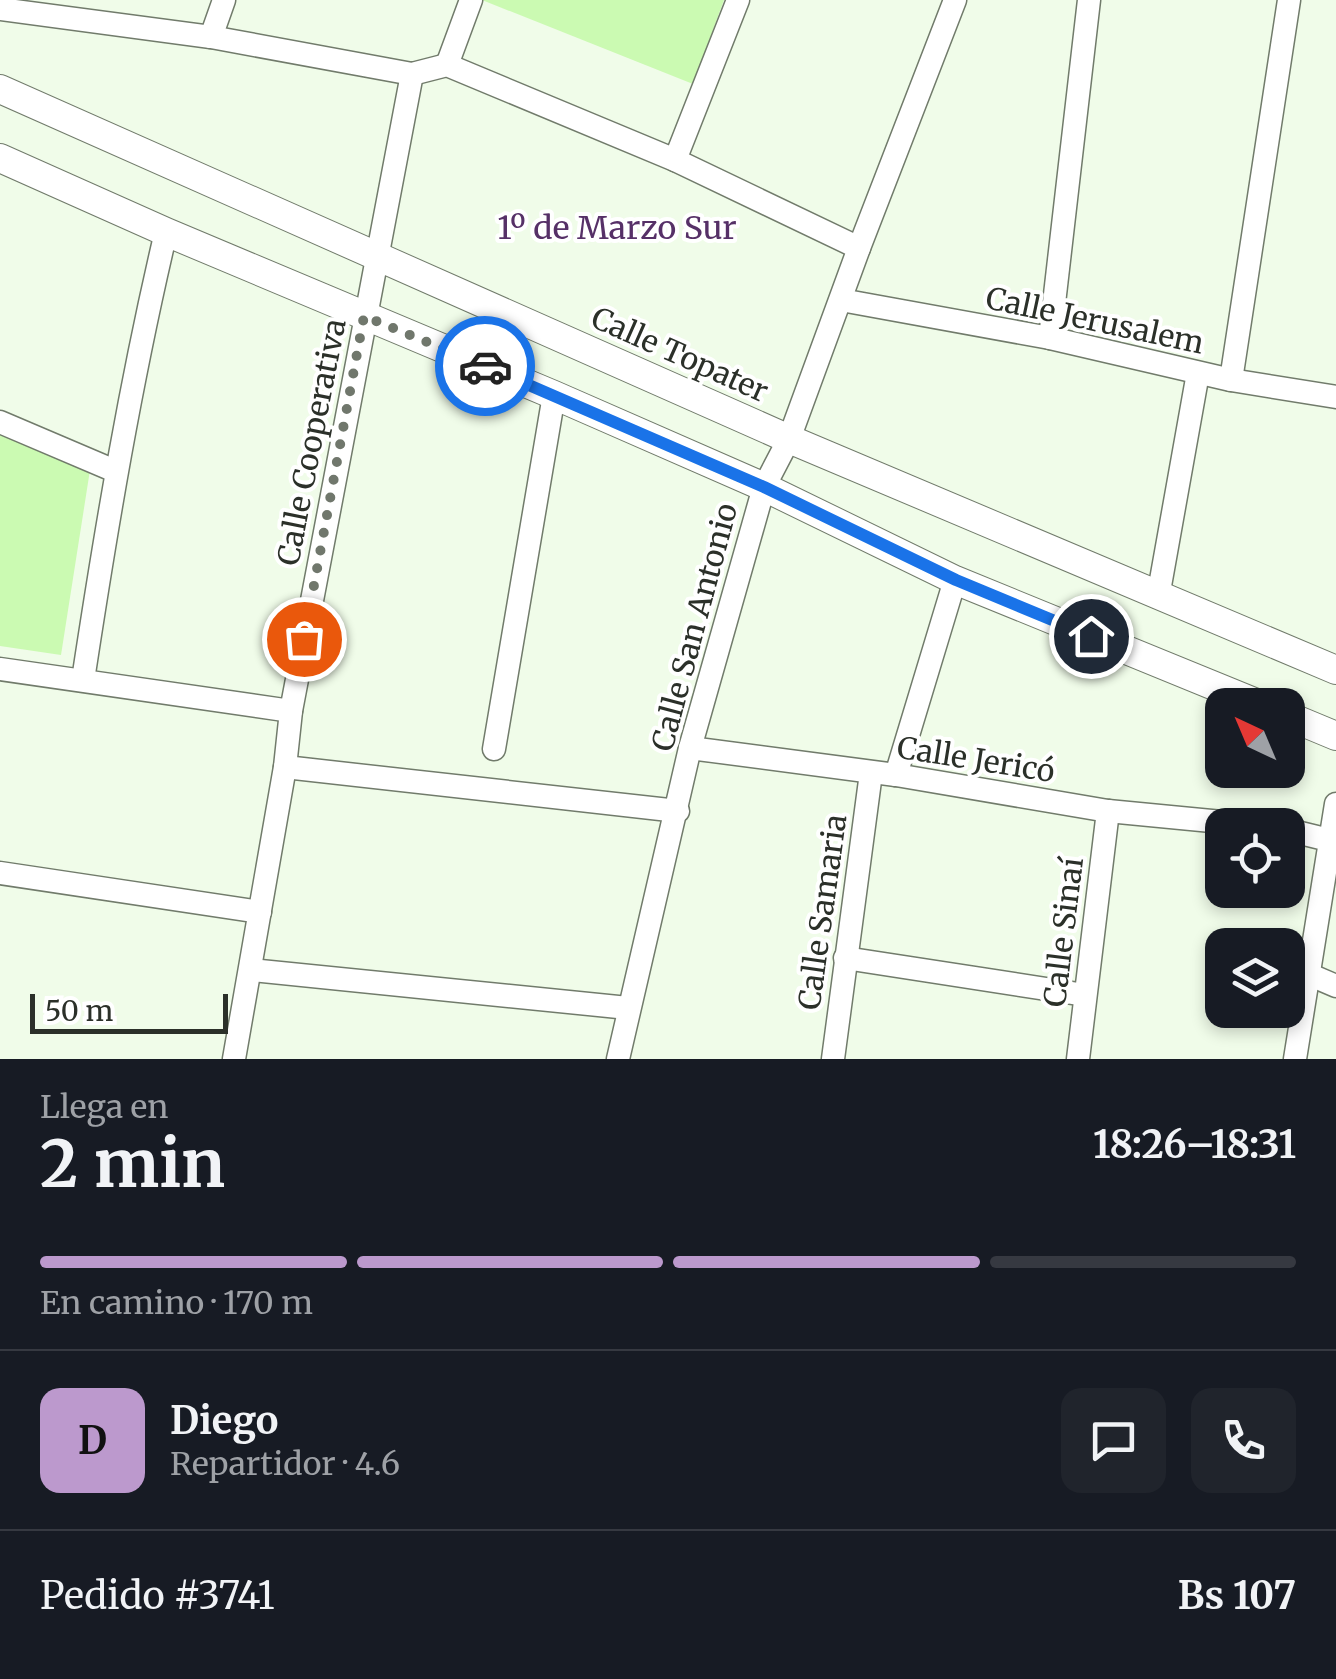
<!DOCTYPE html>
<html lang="es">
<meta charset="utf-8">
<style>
body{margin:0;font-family:Merriweather,serif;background:#20242c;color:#f1f3f6;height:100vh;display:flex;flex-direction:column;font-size:38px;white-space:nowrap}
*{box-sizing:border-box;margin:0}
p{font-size:32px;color:#9ea1a6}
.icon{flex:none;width:55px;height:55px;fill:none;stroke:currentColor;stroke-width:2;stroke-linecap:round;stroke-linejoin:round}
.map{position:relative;height:1059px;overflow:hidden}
.details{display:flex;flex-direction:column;background:#171b24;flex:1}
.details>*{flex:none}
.needle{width:65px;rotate:316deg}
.fabs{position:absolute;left:1205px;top:688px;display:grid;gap:20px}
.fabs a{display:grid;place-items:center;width:100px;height:100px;border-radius:20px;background:#171b24;box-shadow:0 5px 15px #0003;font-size:50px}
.scale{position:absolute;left:30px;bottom:25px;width:198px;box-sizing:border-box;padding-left:10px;border:5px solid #2b3029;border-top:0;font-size:28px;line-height:35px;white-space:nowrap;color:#2b3029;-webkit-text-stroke:8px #fff;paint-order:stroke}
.pin{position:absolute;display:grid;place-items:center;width:85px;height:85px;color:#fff;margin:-42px;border:5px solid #fff;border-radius:50%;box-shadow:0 2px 10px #0007}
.courier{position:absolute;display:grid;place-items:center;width:100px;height:100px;margin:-50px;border:8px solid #1a73e8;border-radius:50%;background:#fff;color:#222;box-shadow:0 2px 12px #0007}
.head em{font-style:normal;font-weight:700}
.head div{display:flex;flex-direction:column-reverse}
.head{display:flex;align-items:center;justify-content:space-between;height:170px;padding:0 40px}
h1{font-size:65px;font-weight:700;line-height:75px}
.bar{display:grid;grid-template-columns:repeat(4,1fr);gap:15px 10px;align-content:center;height:120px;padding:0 40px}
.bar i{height:12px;border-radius:8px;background:#363941}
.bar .current{background:#bc99cd}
.bar p{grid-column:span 4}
.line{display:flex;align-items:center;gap:25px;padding:0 40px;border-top:2px solid #363941}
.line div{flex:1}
.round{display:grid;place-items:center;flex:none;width:105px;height:105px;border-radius:20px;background:#20242c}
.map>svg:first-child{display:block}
</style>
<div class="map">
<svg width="1336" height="1059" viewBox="0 0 1336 1059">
<rect width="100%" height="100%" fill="#f0fce9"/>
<g fill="#cbfab2">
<path d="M 482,0 L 724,0 L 693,84 Z"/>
<path d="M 0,435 L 90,470 L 61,655 L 0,646 Z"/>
</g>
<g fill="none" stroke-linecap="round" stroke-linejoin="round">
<defs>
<g id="minor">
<path d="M 0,9 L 211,37 L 412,74 L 447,65 L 675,160 L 859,248"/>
<path d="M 211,37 L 224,0"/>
<path d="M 447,65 L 471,0"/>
<path d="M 675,160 L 738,0"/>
<path d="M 841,300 L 1050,338 L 1231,380 L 1336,397"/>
<path d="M 1050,338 L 1089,0"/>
<path d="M 1231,380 L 1289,0"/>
<path d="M 0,422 L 115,471"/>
<path d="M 1158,597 L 1198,373"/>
<path d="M 0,669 L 291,711"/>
<path d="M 83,680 C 106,529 131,380 166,232"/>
<path d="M 690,748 L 896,775 L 1108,811 L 1253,825"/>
<path d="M 494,749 L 554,395"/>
<path d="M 285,767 L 678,811"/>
<path d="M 896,775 L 955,580"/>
<path d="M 1288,830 L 1329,840"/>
<path d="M 0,873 L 260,912"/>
<path d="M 845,958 L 1085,995"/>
<path d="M 251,970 L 628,1008"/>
<path d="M 1308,974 L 1336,986"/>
<path d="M 234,1059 L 285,767 L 291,711 L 412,74"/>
<path d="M 618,1059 L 690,748 L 764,487 L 789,439 L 859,248 L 955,0"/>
<path d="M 833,1059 L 871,773"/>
<path d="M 1078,1059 L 1108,811"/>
<path d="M 1295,1059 L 1336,804"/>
</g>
<g id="tertiary">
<path d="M 0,89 L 789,439 L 1336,670"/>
<path d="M 0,158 L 166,232 L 554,395 L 764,487 L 955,580 L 1261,705"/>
<path d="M 1288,716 L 1336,736"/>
</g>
</defs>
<use href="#minor" stroke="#717b6b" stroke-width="25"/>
<use href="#tertiary" stroke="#717b6b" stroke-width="30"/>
<use href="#minor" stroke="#fff" stroke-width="22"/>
<use href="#tertiary" stroke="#fff" stroke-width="28"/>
</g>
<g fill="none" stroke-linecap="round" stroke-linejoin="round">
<path stroke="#70776c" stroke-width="10" stroke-dasharray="0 18" d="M 304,639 L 364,316 L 485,366"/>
<path stroke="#1a73e8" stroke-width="12" d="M 485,366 L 764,487 L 956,580 L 1091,636"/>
</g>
<g text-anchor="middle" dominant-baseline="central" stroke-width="8" stroke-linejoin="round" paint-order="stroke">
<g font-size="30" fill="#2b3029" stroke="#fff">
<text transform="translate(1095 320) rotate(12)">Calle Jerusalem</text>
<text transform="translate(680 354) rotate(24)">Calle Topater</text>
<text transform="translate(311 442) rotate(-79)">Calle Cooperativa</text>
<text transform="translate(694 627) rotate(-75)">Calle San Antonio</text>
<text transform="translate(976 759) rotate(9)">Calle Jericó</text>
<text transform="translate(822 912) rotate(-82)">Calle Samaria</text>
<text transform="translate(1063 932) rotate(-83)">Calle Sinaí</text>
</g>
<g font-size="32" fill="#563067" stroke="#fff">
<text x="617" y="228">1º de Marzo Sur</text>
</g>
</g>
</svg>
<div class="fabs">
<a><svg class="needle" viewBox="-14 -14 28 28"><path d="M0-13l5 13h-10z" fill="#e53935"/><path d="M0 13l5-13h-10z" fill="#9ea1a6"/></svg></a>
<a><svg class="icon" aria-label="locate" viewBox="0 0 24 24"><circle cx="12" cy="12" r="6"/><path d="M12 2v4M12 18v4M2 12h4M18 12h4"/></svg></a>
<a><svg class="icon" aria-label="layers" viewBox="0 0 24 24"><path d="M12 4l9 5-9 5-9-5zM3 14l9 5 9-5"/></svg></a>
</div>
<div class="scale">50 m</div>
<div class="pin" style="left:304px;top:639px;background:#ea580c"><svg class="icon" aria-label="bag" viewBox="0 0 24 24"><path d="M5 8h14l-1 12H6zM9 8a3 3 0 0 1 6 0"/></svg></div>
<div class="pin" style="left:1091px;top:636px;background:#1f2937"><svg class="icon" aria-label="home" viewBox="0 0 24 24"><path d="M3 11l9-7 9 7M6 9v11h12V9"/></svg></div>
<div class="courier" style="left:485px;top:366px"><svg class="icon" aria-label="car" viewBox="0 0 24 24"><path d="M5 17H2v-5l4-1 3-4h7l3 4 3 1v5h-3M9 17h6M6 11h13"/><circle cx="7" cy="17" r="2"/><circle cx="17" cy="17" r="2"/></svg></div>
</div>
<section class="details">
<div class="head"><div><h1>2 min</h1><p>Llega en</p></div><em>18:26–18:31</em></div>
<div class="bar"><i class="current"></i><i class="current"></i><i class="current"></i><i></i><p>En camino · 170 m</p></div>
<div class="line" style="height:180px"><b class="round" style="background:#bc99cd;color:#111">D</b><div><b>Diego</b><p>Repartidor · 4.6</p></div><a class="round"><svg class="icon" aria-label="chat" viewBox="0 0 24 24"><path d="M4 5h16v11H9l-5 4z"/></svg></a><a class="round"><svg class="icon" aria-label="phone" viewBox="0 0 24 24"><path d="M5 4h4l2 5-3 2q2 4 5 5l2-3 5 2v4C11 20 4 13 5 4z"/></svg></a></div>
<div class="line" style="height:130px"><div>Pedido #3741</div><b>Bs 107</b></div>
</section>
